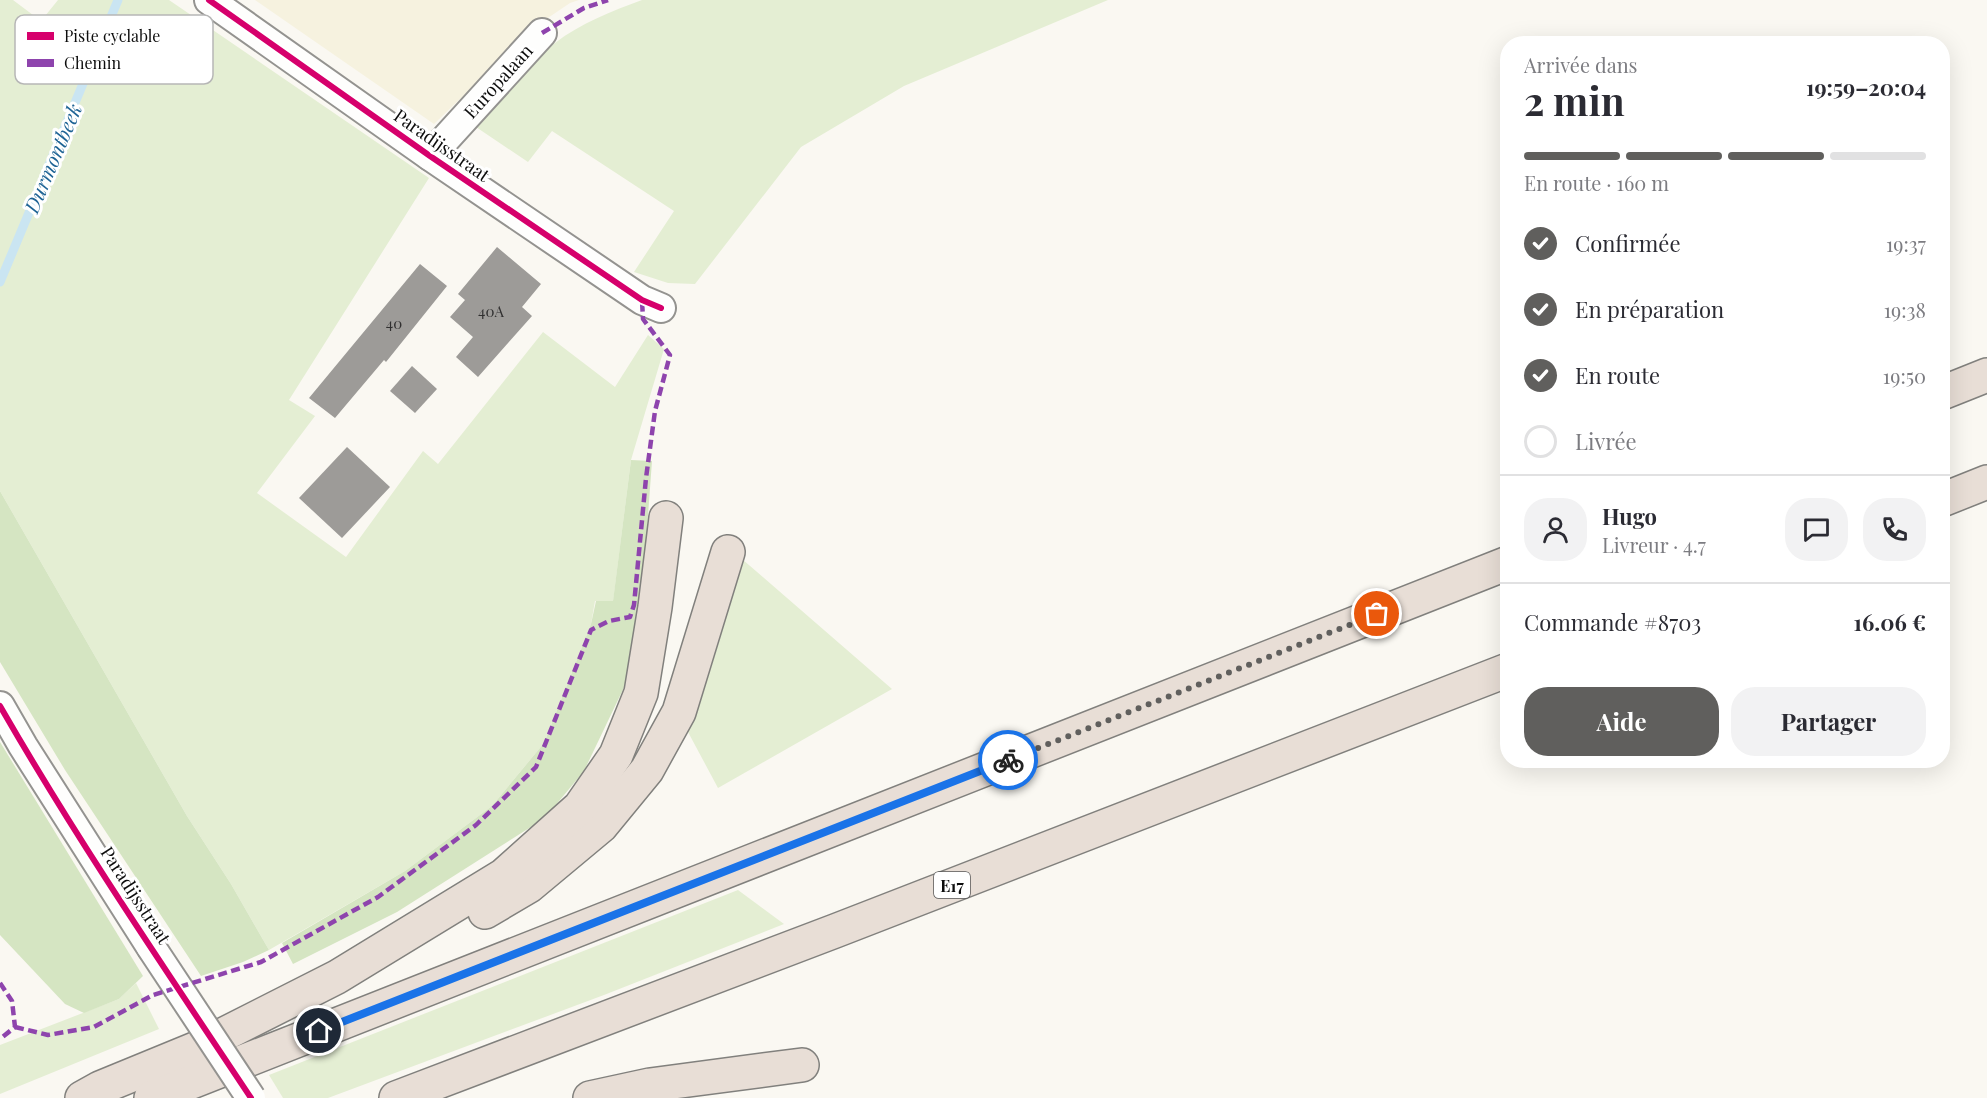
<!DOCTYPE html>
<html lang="fr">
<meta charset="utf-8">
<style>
body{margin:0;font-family:"Playfair Display",serif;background:#f2f2f3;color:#2b2b33;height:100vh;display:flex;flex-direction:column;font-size:22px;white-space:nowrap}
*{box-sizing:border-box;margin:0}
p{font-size:20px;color:#7c7c81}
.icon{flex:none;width:33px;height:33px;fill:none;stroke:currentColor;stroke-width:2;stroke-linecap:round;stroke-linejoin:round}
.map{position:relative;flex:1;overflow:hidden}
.details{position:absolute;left:1500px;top:36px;width:450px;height:732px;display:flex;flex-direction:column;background:#fff;border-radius:24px;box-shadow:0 6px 24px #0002}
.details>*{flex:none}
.pin{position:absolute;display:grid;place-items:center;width:51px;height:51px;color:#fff;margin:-26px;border:3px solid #fff;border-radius:50%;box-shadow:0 2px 6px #0007}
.courier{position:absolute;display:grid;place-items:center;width:60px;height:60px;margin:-30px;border:4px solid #1a73e8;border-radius:50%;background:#fff;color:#222;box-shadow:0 2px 8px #0007}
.summary em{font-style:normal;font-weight:700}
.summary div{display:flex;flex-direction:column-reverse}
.summary{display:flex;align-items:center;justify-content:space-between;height:102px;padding:0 24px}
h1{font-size:39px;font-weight:700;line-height:45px}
.bar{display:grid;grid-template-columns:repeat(4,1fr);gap:9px 6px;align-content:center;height:72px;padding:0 24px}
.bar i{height:8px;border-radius:4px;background:#e1e1e2}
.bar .on{background:#605f5d}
.bar p{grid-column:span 4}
.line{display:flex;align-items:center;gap:15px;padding:0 24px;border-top:2px solid #e1e1e2}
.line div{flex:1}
.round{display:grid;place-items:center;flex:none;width:63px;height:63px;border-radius:24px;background:#f2f2f3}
ol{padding:0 24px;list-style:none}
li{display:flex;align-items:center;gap:18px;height:66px}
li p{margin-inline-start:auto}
li .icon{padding:6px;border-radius:50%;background:#605f5d;color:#fff;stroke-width:4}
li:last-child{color:#7c7c81}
li i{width:33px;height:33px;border:3px solid #e1e1e2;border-radius:50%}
.primary-button{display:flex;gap:12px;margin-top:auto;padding:12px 24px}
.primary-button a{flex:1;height:69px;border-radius:24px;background:#605f5d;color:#fff;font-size:24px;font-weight:700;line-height:69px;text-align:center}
.primary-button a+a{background:#f2f2f3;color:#2b2b33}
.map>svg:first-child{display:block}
</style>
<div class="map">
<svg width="1987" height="1098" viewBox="0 0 1987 1098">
<rect width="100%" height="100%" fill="#faf8f2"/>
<path fill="#f6f2df" d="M 255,0 L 579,0 L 570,3 L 536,26 L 434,124 Z"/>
<g fill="#e4eed3">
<path d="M 0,0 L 13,0 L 41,21 L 58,0 L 169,0 L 429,178 L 289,400 L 315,416 L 257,493 L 346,557 L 423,451 L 438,464 L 543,332 L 615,387 L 648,335 L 664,349 L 631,460 L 613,602 L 595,601 L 591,624 L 544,743 L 492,806 L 405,871 L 269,950 L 231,884 L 187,816 L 0,491 Z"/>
<path d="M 642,0 L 1108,0 L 904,86 L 801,147 L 695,284 L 668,283 L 634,272 L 674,211 L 552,131 L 528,162 L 476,127 C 500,98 525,66 555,43 C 581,23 612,11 642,0 Z"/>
<path d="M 742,559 L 892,689 L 718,788 L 688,732 C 711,676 726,617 742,559 Z"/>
<path d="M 738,890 L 784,924 L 604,995 L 328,1098 L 283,1098 L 269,1075 Z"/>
<path d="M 136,983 L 159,1029 L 0,1094 L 0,1045 L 119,999 Z"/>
</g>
<g fill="#d5e5c2">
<path d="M 631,460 L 652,461 L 647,529 L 647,572 L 629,677 L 584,771 L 545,818 L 397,912 L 293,964 L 282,943 L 405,871 L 492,806 L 544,743 L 591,624 L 596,601 L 613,601 Z"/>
<path d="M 0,491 L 187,816 L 231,884 L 269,950 L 243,962 L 201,976 L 65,770 L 0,662 Z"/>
<path d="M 0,742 L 143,976 L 119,999 L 84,1013 L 65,1004 L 0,935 Z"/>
</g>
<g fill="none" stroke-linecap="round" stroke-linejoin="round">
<path stroke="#cae5f2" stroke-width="9" d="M 0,282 L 118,0"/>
</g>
<g fill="#9d9b98">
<path d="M 497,247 L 541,284 L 522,307 L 532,316 L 478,377 L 456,357 L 473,337 L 450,317 L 465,300 L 458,294 Z"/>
<path d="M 420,264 L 447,286 L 386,362 L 384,360 L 335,418 L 309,398 Z"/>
<path d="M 412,366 L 437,389 L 415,413 L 390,391 Z"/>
<path d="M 347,447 L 390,487 L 342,538 L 299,498 Z"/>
</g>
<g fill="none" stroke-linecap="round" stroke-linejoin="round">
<defs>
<g id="street">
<path d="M 209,0 L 430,156 L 642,300 L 661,308"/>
<path d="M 430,156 L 542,33"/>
<path d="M 0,706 L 23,746 L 151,947"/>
</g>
<g id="highway">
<path d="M 1942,393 L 1987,375"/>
<path d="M 1942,500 L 1987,482"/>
<path d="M 485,912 L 529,886 L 601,826 L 647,770 L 679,712 L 728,552"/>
<path d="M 82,1098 L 100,1088 L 195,1049 L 337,977 L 504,875 L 580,807 L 616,755 L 641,693 L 655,607 L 666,518"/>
<path d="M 151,1098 L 1508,563"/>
<path d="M 396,1098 L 835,931 L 1508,670"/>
<path d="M 590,1098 L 650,1085 L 802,1065"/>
</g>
</defs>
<use href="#street" stroke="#949390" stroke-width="32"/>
<use href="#highway" stroke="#81807d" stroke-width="36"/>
<use href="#street" stroke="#fefefd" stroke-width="28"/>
<use href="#highway" stroke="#e8ded6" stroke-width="33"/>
<defs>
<path id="street-bridge" d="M 151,947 L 251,1098"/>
</defs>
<use href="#street-bridge" stroke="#949390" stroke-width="32" stroke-linecap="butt"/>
<use href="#street-bridge" stroke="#fefefd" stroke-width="28"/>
<g stroke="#8e44ad" stroke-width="4.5" stroke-dasharray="9 4.5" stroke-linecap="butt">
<path d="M 542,33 L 584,8 L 608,0"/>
<path d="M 0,983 L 12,1001 L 15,1027 L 0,1039"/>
<path d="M 15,1027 L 48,1035 L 94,1027 L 153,995 L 261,962 L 378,897 L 476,825 L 536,767 L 591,630 L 609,621 L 630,617 L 634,605 L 646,478 L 655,411 L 670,355 L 643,319 L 642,300"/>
</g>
<defs>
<g id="cycleway">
<path d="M 209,0 L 430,156 L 642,300 L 661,308"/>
<path d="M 0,706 C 77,840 165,969 251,1098"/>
</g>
</defs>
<use href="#cycleway" stroke="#fff" stroke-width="10"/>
<use href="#cycleway" stroke="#d6006c" stroke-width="6"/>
</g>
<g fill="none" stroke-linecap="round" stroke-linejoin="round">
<path stroke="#605f5d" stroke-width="6" stroke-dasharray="0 10.8" d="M 1008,760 L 1377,614"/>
<path stroke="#1a73e8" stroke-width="8" d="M 319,1031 L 1008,760"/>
</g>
<g text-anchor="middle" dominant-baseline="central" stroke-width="6" stroke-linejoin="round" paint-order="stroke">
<g font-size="15" fill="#313030">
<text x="491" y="311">40A</text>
<text x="394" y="323">40</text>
</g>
<rect fill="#fff" stroke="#565656" stroke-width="1.5" x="934" y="872" width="36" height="26" rx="4.5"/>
<g font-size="16" font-weight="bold" fill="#0d0d0d">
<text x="952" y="885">E17</text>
</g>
<g font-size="18" fill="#0d0d0d" stroke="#fff">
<text transform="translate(498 81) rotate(-48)">Europalaan</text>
<text transform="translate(442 145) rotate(35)">Paradijsstraat</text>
<text transform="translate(136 895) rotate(57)">Paradijsstraat</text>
</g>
<g font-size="20" font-style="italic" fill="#1f6495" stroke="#fff">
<text transform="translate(52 158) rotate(-67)">Durmontbeek</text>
</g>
</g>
<rect x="15" y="15" width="198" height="69" rx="9" fill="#fff" stroke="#b6b6b6" stroke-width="1.5"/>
<rect x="27" y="32" width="27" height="8" fill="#d6006c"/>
<rect x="27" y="59" width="27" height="8" fill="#8e44ad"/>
<g font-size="16" fill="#0d0d0d">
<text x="64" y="42">Piste cyclable</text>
<text x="64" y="69">Chemin</text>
</g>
</svg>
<div class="pin" style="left:1377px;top:614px;background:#ea580c"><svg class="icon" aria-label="bag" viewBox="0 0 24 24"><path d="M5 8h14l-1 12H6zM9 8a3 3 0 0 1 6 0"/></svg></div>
<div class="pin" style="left:319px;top:1031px;background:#1f2937"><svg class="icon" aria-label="home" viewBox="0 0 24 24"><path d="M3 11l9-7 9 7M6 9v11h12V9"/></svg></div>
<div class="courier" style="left:1008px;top:760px"><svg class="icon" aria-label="bike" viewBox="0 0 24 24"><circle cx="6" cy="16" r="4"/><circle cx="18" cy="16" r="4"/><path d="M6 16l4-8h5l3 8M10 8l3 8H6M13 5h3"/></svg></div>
<section class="details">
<div class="summary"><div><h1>2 min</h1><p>Arrivée dans</p></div><em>19:59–20:04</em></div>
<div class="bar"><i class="on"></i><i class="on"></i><i class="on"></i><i></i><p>En route · 160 m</p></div>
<ol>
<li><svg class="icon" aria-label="check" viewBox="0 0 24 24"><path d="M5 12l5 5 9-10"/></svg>Confirmée<p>19:37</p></li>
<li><svg class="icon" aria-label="check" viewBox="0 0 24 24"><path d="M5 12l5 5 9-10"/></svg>En préparation<p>19:38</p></li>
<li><svg class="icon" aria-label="check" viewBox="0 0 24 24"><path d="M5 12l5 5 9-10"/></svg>En route<p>19:50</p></li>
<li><i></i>Livrée</li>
</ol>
<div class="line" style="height:108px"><a class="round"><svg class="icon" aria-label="person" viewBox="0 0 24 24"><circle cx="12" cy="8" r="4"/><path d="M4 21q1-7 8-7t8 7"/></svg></a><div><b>Hugo</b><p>Livreur · 4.7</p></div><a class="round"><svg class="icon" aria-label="chat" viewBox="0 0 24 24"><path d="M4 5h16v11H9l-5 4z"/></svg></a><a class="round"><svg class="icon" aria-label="phone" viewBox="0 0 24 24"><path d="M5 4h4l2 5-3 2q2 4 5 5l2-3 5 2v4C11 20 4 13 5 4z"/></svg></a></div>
<div class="line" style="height:78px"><div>Commande #8703</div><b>16.06 €</b></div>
<div class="primary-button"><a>Aide</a><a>Partager</a></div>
</section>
</div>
